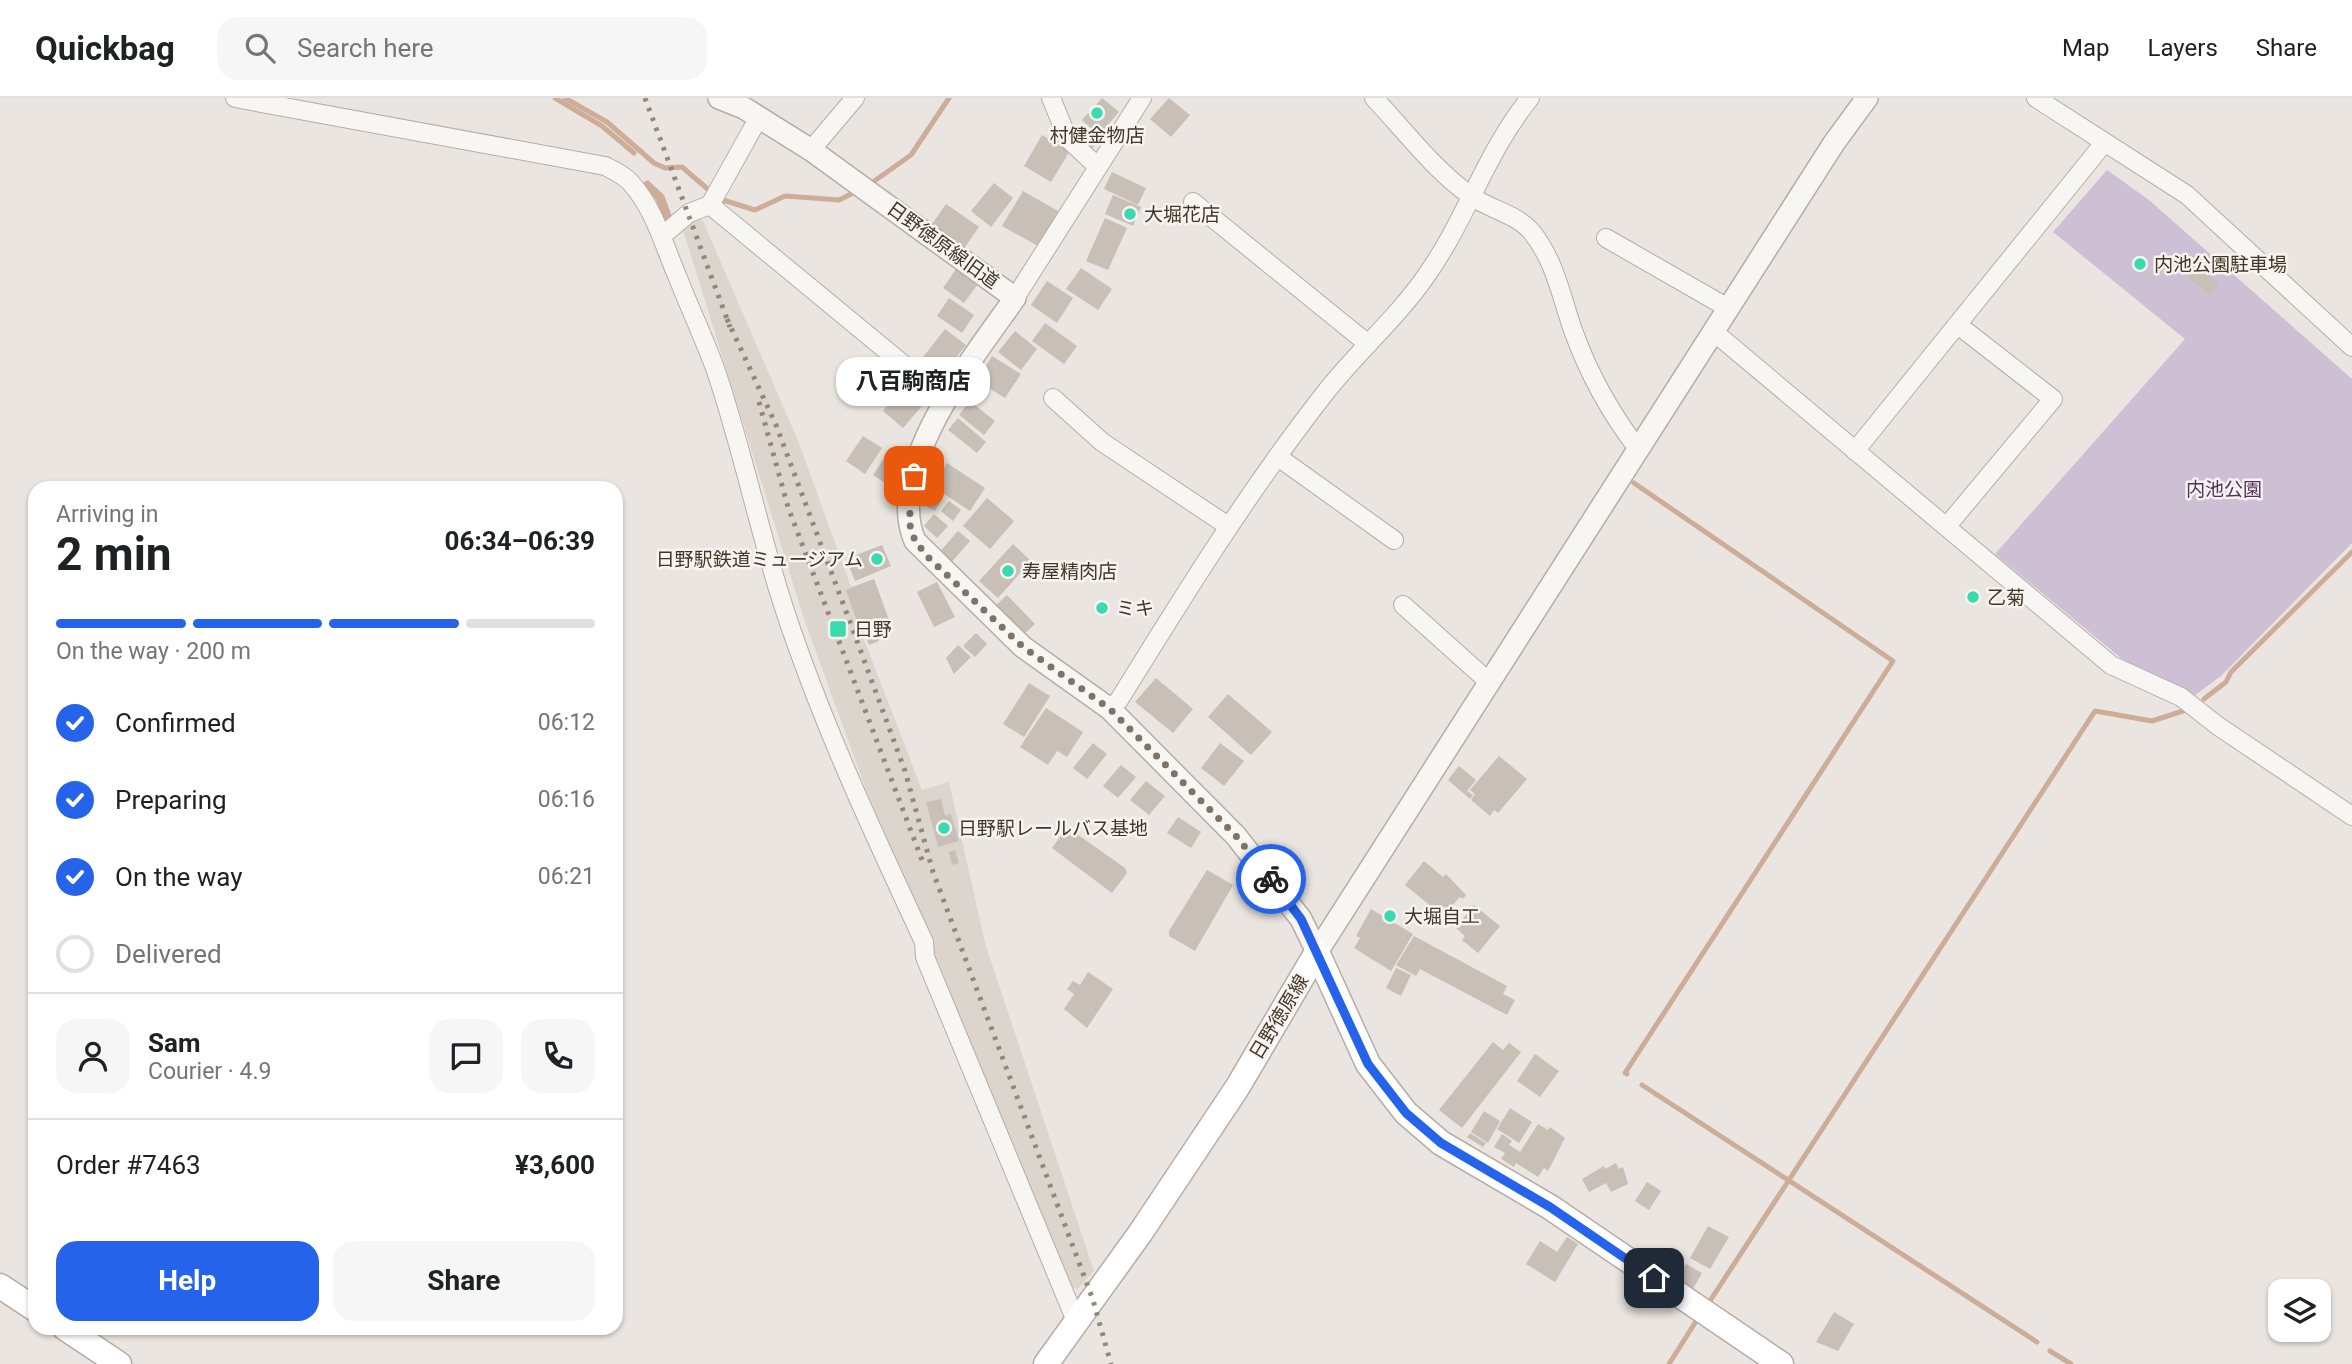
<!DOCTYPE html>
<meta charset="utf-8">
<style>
body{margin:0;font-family:Roboto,"Noto Sans JP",sans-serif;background:#f6f6f6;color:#202124;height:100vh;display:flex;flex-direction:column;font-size:26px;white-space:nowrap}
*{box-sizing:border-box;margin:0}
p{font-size:23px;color:#757577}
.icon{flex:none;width:38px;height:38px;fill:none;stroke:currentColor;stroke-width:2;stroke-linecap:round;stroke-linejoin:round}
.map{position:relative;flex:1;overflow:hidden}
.drawer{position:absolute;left:28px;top:383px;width:595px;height:854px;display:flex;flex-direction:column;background:#fff;border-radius:21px;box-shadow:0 2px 5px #0004}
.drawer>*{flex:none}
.fabs{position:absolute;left:2268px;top:1181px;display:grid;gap:14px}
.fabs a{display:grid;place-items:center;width:63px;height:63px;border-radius:14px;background:#fff;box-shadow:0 2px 5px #0004;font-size:35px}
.pin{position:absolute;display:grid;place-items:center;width:60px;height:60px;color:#fff;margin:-30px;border-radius:14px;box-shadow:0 4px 10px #0006}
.courier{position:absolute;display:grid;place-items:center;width:70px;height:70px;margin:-35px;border:5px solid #2563eb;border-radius:50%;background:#fff;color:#222;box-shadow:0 2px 9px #0007}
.bubble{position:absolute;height:49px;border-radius:21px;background:#fff;box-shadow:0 2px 5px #0004;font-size:23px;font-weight:700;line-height:49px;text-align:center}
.overview em{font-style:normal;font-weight:700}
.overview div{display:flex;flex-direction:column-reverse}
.overview{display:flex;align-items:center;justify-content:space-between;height:119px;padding:0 28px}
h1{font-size:46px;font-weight:700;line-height:52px}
.bar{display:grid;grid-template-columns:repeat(4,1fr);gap:10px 7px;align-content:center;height:84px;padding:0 28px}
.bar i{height:9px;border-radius:5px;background:#e0e0e0}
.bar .current{background:#2563eb}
.bar p{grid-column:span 4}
.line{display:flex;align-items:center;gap:18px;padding:0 28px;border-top:2px solid #e0e0e0}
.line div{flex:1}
.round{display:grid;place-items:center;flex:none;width:74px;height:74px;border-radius:21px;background:#f6f6f6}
ol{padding:0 28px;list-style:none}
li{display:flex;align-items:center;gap:21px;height:77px}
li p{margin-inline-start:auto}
li .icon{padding:7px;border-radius:50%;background:#2563eb;color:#fff;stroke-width:4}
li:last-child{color:#757577}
li i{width:38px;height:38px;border:4px solid #e0e0e0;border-radius:50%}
.cta{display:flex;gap:14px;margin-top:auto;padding:14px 28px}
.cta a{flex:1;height:80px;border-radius:21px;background:#2563eb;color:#fff;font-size:28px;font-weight:700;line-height:80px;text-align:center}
.cta a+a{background:#f6f6f6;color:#202124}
header{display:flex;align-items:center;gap:42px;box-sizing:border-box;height:98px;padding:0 35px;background:#fff;border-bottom:2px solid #e0e0e0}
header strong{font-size:33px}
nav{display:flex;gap:38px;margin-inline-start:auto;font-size:24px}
.search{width:490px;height:63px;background:#f6f6f6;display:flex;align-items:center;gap:18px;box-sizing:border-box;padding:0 24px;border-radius:21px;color:#757577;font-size:26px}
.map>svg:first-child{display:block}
</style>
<header>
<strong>Quickbag</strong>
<div class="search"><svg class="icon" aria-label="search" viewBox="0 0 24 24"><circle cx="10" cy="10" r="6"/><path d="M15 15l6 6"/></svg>Search here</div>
<nav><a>Map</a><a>Layers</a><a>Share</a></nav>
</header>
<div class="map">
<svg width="2352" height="1266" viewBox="0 0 2352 1266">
<rect width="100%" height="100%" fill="#eae5e0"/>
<path fill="#dcd5ce" d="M 702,121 L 799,345 L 851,489 L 874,481 L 890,525 L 862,536 L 922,692 L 949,684 L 985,845 L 1094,1173 L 1078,1191 L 1071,1189 L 865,689 L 804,521 L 683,132 L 690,124 Z"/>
<path fill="#cdc0d5" d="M 2107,72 L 2149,102 L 2352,281 L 2352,445 L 2221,578 L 2195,597 L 2122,561 L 1995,456 L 2185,241 L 2053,134 Z"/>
<path fill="#cdad98" d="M 648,82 L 664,97 L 674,124 L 666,127 L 656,102 L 642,85 Z"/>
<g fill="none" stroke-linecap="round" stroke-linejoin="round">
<g stroke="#cdad98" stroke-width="5">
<path d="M 555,0 L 602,28 L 634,55"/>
<path d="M 565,0 L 607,24 L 654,65 L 665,70 L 682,69 L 710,93"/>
<path d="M 873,84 L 911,57 L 949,0"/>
<path d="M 723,102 L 755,112 L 785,98 L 839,102 L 853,95"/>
<path d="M 2204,601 L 2226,584 L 2231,574 L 2352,454"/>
<path d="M 1627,976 L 1625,975 L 1893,563 L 1634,385"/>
<path d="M 1642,987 L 2037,1244"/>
<path d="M 1708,1206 L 2095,613 L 2152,623 L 2186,612"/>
<path d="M 2050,1253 L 2071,1266"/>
<path d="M 1669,1266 L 1700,1217"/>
</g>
</g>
<g fill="#c8bfb7">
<path d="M 1102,0 L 1119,14 L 1099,37 L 1082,22 Z"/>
<path d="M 1169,0 L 1190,17 L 1171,39 L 1150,21 Z"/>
<path d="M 1084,28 L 1099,44 L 1090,52 L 1075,37 Z"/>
<path d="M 1042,37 L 1070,53 L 1051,84 L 1024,68 Z"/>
<path d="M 1112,74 L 1146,90 L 1138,107 L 1104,91 Z"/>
<path d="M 994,85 L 1013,100 L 991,129 L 971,113 Z"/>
<path d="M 1023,93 L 1058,113 L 1038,148 L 1002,128 Z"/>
<path d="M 1113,97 L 1141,109 L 1133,128 L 1105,116 Z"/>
<path d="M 946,106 L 979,129 L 965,149 L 932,126 Z"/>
<path d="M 1105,120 L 1127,130 L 1108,172 L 1086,163 Z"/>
<path d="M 2192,165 L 2219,186 L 2210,197 L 2183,176 Z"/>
<path d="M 1081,170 L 1112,191 L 1098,212 L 1066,191 Z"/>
<path d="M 956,171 L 978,186 L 964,205 L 943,190 Z"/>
<path d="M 1047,183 L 1073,200 L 1057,225 L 1031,207 Z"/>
<path d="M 949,200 L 974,217 L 962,235 L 937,218 Z"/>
<path d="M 1045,225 L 1077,248 L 1064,266 L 1032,243 Z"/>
<path d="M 945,231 L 966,247 L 933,288 L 913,272 Z"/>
<path d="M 1015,233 L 1037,251 L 1021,272 L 998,254 Z"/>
<path d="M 992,258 L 1021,276 L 1005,300 L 977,283 Z"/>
<path d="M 907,284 L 928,301 L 903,330 L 883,313 Z"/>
<path d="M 970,303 L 995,323 L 984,337 L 959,317 Z"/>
<path d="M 958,320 L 986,344 L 977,355 L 948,332 Z"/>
<path d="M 863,338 L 882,350 L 865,376 L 846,363 Z"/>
<path d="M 890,351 L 906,362 L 890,388 L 873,377 Z"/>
<path d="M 947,365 L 985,390 L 970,413 L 932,388 Z"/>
<path d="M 926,391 L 942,401 L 935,413 L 922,406 Z"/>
<path d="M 987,400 L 1014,423 L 990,451 L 963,428 Z"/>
<path d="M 949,403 L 961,412 L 953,423 L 941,413 Z"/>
<path d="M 934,416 L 948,428 L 937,440 L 924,428 Z"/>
<path d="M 958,433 L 970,443 L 949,467 L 937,457 Z"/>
<path d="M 1013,446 L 1031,463 L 998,500 L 979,483 Z"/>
<path d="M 882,447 L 891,468 L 855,483 L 846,461 Z"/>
<path d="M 874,481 L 890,525 L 861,535 L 846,492 Z"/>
<path d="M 937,484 L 955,519 L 934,529 L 917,494 Z"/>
<path d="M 1007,497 L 1035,526 L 1023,537 L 995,508 Z"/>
<path d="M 875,532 L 879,543 L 869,547 L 865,536 Z"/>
<path d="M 976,535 L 987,546 L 975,559 L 963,548 Z"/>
<path d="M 958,547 L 971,559 L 954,576 L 946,560 Z"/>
<path d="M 1156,580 L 1193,611 L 1173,635 L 1135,604 Z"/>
<path d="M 1029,585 L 1050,598 L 1024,639 L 1003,626 Z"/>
<path d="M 1228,596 L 1272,634 L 1251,657 L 1208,619 Z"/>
<path d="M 1046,610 L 1083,634 L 1067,659 L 1057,653 L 1048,667 L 1020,649 Z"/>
<path d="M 1093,645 L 1107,656 L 1087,681 L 1073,670 Z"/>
<path d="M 1220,645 L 1244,663 L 1224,688 L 1201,670 Z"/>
<path d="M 1499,658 L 1527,681 L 1498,715 L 1494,712 L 1490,718 L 1471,702 L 1475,696 L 1470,692 Z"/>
<path d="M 1121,667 L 1136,679 L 1118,700 L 1103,688 Z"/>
<path d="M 1459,668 L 1476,682 L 1467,693 L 1473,697 L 1470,701 L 1448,682 Z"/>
<path d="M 1146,683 L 1165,698 L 1149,717 L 1130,702 Z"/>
<path d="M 941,701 L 945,718 L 951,716 L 959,743 L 938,749 L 926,704 Z"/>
<path d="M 1178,719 L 1201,734 L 1191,750 L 1167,735 Z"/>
<path d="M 1067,729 L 1125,770 L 1127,775 L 1112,795 L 1052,750 Z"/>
<path d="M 955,752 L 959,765 L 952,767 L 949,754 Z"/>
<path d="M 1424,763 L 1443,779 L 1446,776 L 1466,797 L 1463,801 L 1460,799 L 1443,818 L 1405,787 Z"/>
<path d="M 1207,772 L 1233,787 L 1195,853 L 1169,838 L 1169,833 Z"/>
<path d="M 1474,807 L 1500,828 L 1478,855 L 1462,842 L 1465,838 L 1456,830 Z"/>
<path d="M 1371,811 L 1413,836 L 1391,873 L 1354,850 L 1360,840 L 1356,838 Z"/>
<path d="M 1414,838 L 1507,888 L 1503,896 L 1515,902 L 1507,917 L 1420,871 L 1416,878 L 1396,867 Z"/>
<path d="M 1396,870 L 1411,877 L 1401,898 L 1386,890 Z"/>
<path d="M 1088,874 L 1113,891 L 1087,930 L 1064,911 L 1074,896 L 1067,891 L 1073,883 L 1080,887 Z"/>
<path d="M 1493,944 L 1503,952 L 1509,945 L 1521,954 L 1462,1030 L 1439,1012 Z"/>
<path d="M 1535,956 L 1559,973 L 1540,999 L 1517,983 Z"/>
<path d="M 1510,1010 L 1532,1024 L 1519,1045 L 1497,1031 Z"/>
<path d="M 1484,1013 L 1500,1023 L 1488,1045 L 1471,1034 Z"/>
<path d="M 1538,1026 L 1548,1032 L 1550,1029 L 1565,1040 L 1548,1073 L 1544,1070 L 1538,1079 L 1516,1065 L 1514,1069 L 1501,1061 L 1505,1055 L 1494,1049 L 1502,1036 L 1512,1043 L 1509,1047 L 1520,1054 Z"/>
<path d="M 1470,1035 L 1486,1045 L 1483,1049 L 1467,1039 Z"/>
<path d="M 1616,1065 L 1619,1071 L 1623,1069 L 1628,1086 L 1611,1094 L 1606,1085 L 1589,1094 L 1582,1081 L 1604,1068 L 1605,1071 Z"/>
<path d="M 1647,1084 L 1661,1093 L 1649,1112 L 1635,1103 Z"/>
<path d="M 1708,1128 L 1729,1139 L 1710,1171 L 1690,1160 Z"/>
<path d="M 1567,1139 L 1578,1146 L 1555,1184 L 1526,1166 L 1540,1143 L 1557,1154 Z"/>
<path d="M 1686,1166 L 1702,1175 L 1693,1191 L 1677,1181 Z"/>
<path d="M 1834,1214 L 1854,1226 L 1838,1253 L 1816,1244 Z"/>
</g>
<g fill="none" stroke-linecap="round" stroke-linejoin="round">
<defs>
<g id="minor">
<path d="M 235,0 L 605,68 C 615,73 624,77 631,85 C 655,112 664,148 678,180 C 690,211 705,242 716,273 C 746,362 763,454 795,542 C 831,645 878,745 924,844 L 925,859 L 1076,1223"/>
<path d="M 1051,0 L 1068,41 L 1098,69"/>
<path d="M 1374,0 C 1405,33 1434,72 1471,98 C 1489,111 1516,116 1531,133 C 1556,164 1561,199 1574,235 C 1589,276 1612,317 1638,351"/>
<path d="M 2036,0 L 2187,97 L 2352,249"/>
<path d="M 811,52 L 855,0"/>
<path d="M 1193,104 L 1368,246"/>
<path d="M 710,107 L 759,19"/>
<path d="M 662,138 L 689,115 L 710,107 L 944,300"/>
<path d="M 1606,140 L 1728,210"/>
<path d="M 1015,200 L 1142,0"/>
<path d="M 1714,234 L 2111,567 L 2181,599 L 2218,628 L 2352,718"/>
<path d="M 1053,300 L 1102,344 L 1228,428"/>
<path d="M 1855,353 L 2104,45"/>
<path d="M 1278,359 L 1394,442"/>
<path d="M 1947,428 L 2053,301 L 1958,227"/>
<path d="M 1403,507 L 1489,584"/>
<path d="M 1110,611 L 1119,602 C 1184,497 1249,392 1325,295 C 1357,254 1397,220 1426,178 C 1466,122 1486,54 1530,0"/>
</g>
<g id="tertiary">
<path d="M 719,0 L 744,10 L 811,52 L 1015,200 C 976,256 883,370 915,443 L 1023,549 L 1110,611 L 1236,738 L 1301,821 L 1317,854"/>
<path d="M 1317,854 L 1834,45 L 1867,0"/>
</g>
<g id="secondary">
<path d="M 1317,854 L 1368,966 L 1406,1015 L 1441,1045 L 1550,1109 L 1781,1266"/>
<path d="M 0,1188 L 35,1211"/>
<path d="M 65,1230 L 119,1266"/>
<path d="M 1046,1266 L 1141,1134 L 1237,990 L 1317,854"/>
</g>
</defs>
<use href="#minor" stroke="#b5ada5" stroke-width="20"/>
<use href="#tertiary" stroke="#b5ada5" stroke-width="24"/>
<use href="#secondary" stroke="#b5ada5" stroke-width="27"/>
<use href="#minor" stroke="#f8f6f3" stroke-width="18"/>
<use href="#tertiary" stroke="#f8f6f3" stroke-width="21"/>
<use href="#secondary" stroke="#fff" stroke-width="24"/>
<g stroke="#958778" stroke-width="5" stroke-dasharray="3.5 7" stroke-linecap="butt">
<path d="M 645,0 L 730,229"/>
<path d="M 727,221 L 776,327 L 847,516 L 905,673 L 933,774 L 1093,1202 L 1111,1266"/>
<path d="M 759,304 L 788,409 L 922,762"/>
</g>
</g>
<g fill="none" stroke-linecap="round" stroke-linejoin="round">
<path stroke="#7d7368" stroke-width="7" stroke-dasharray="0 12.6" d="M 914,378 L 909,424 L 915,443 L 929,460 L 1023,549 L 1110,611 L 1236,738 L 1271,781"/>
<path stroke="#2563eb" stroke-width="9" d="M 1271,781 L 1301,821 L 1368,966 L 1406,1015 L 1441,1045 L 1550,1109 L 1654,1180"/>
</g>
<g fill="#3bd9ae" stroke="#f7f3f0" stroke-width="2.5">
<circle cx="1097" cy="15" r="7"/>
<circle cx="1130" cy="116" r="7"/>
<circle cx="2140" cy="166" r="7"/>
<circle cx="877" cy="461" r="7"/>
<circle cx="1008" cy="473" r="7"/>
<circle cx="1973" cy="499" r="7"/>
<circle cx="1102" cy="510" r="7"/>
<rect x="829" y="522" width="18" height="18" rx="3.5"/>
<circle cx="944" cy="730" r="7"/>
<circle cx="1390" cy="818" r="7"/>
</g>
<g text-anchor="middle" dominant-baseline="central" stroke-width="5" stroke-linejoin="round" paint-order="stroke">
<g font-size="19" fill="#433627" stroke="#f7f3f0" text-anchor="start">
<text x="1097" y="37" text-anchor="middle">村健金物店</text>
<text x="1144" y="116">大堀花店</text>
<text x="2154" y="166">内池公園駐車場</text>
<text x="863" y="461" text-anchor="end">日野駅鉄道ミュージアム</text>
<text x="1022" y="473">寿屋精肉店</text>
<text x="1987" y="499">乙菊</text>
<text x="1116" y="510">ミキ</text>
<text x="854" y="531">日野</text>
<text x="958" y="730">日野駅レールバス基地</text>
<text x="1404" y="818">大堀自工</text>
</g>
<g font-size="19" fill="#433627" stroke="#f7f3f0">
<text transform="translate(943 147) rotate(36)">日野徳原線旧道</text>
<text transform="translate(1279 919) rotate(-59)">日野徳原線</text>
</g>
<g font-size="19" fill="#523360" stroke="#f7f3f0">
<text x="2224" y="391">内池公園</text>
</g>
</g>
</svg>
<div class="fabs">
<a><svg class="icon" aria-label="layers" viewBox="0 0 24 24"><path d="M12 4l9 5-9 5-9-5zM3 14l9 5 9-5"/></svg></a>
</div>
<div class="pin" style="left:914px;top:378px;background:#ea580c"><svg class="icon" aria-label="bag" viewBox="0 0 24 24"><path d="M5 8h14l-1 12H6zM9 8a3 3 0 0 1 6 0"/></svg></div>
<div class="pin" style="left:1654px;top:1180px;background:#1f2937"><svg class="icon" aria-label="home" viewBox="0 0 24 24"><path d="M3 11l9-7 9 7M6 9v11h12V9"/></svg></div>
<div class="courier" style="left:1271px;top:781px"><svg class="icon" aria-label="bike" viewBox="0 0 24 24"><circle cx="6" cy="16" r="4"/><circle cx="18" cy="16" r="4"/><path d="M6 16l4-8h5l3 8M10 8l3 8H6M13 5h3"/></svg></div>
<div class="bubble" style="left:836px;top:259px;width:154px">八百駒商店</div>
<section class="drawer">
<div class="overview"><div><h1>2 min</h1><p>Arriving in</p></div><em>06:34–06:39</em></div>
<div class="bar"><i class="current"></i><i class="current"></i><i class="current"></i><i></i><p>On the way · 200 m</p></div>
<ol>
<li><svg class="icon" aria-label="check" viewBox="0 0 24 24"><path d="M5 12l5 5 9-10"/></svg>Confirmed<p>06:12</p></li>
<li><svg class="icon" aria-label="check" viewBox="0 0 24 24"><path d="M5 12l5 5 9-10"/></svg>Preparing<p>06:16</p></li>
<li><svg class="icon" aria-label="check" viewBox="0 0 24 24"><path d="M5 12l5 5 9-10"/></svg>On the way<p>06:21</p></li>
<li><i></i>Delivered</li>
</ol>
<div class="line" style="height:126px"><a class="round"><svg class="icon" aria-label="person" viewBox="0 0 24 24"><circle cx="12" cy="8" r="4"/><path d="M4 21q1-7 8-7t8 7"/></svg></a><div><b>Sam</b><p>Courier · 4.9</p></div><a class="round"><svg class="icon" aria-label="chat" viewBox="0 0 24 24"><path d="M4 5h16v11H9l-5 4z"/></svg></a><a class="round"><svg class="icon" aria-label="phone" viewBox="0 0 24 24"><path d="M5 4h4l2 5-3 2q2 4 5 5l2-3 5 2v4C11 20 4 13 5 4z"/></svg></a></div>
<div class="line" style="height:91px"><div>Order #7463</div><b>¥3,600</b></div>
<div class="cta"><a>Help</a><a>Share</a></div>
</section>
</div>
